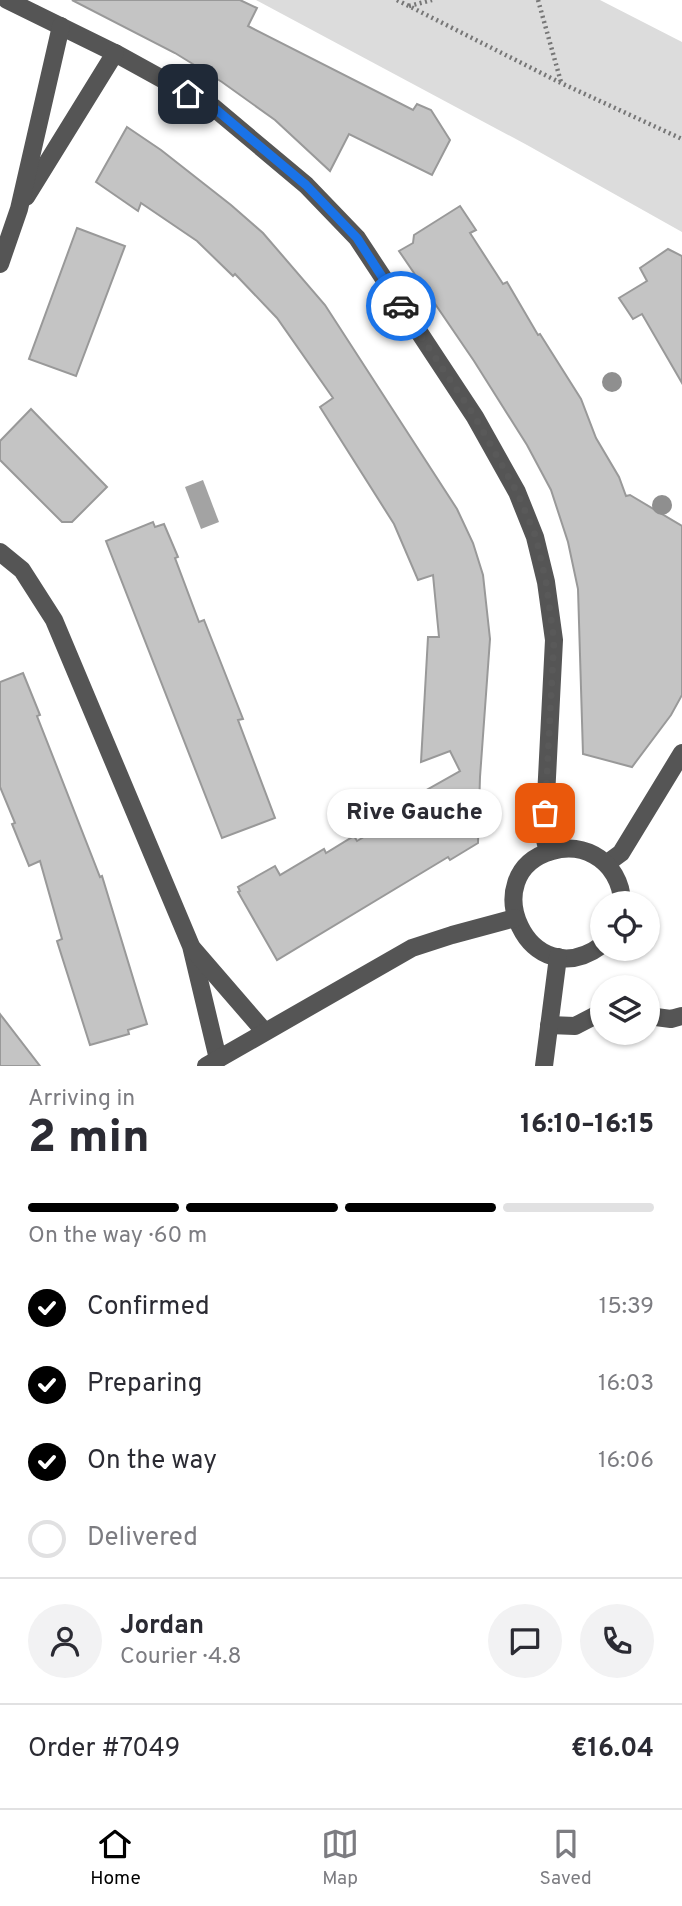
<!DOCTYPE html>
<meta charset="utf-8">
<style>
body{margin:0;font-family:Overpass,sans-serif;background:#f2f2f3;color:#2b2b33;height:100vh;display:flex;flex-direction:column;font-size:26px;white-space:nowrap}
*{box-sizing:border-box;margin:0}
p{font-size:23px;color:#7c7c81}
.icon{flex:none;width:38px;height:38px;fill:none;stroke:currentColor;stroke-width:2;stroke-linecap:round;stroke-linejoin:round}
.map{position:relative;height:1066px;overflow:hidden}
.drawer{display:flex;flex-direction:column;background:#fff;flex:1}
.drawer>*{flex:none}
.fabs{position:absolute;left:590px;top:891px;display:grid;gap:14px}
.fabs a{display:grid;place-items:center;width:70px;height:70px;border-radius:50%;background:#fff;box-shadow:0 2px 5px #0004;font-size:35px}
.pin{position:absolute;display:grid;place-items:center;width:60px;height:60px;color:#fff;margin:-30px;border-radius:14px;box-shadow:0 4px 10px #0006}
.courier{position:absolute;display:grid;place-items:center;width:70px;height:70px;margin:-35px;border:5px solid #1a73e8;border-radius:50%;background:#fff;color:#222;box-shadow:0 2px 9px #0007}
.bubble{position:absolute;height:49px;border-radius:24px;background:#fff;box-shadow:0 2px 5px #0004;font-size:23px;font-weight:800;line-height:49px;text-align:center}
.summary em{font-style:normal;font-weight:800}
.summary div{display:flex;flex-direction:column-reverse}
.summary{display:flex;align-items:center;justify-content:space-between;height:119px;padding:0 28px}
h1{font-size:46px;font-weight:800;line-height:52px}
.bar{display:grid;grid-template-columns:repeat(4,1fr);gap:10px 7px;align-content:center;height:84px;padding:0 28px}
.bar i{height:9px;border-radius:5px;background:#e1e1e2}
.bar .current{background:#000}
.bar p{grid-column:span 4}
.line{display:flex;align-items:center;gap:18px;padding:0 28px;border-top:2px solid #e1e1e2}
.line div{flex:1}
.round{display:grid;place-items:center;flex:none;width:74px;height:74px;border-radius:37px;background:#f2f2f3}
ol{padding:0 28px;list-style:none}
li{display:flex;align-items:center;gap:21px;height:77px}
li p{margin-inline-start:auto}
li .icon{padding:7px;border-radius:50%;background:#000;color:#fff;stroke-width:4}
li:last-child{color:#7c7c81}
li i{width:38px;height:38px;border:4px solid #e1e1e2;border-radius:50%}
.menu{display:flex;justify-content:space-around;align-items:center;height:98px;border-top:2px solid #e1e1e2;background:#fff;font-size:19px;color:#7c7c81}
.menu a{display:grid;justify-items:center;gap:4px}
.menu .current{color:#000}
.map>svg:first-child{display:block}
</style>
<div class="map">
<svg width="682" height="1066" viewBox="0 0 682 1066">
<rect width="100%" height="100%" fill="#fff"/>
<path fill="#dcdcdc" d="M 256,0 L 600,0 L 682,42 L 682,232 L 527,145 Z"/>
<path fill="#a3a3a3" d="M 203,480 L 219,522 L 201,529 L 185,487 Z"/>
<g fill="#c4c4c4" stroke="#999" stroke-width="2">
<path d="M 72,0 L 240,0 L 257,8 L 248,26 L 413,110 L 417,104 L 431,110 L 450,140 L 432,175 L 349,134 L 330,171 L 275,120 L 222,82 L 175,53 Z"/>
<path d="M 127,127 L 161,150 L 231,205 L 263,233 L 325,305 L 457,509 L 473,543 L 483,575 L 490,639 L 480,777 L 478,843 L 450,860 L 448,857 L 277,960 L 238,892 L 240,891 L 238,887 L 275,866 L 280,875 L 324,849 L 326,853 L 354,836 L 357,841 L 413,808 L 418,809 L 420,804 L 416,796 L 460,771 L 450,751 L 421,762 L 428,637 L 439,637 L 433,575 L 418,580 L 394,524 L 320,407 L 333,398 L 277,318 L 235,274 L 233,276 L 197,241 L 141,203 L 138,211 L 96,182 Z"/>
<path d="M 460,206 L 476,230 L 470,233 L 503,284 L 507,282 L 538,335 L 540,334 L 581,399 L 596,438 L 619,477 L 626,496 L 630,495 L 682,526 L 682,695 L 671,715 L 632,767 L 583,754 L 578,589 L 568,542 L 551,490 L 527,445 L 474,361 L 399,251 L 413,243 L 414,235 Z"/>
<path d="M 77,228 L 125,246 L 76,376 L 29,359 Z"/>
<path d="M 668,249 L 682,256 L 682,383 L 642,314 L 633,319 L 619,298 L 647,281 L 640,268 Z"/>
<path d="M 31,409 L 107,487 L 72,522 L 62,522 L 0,460 L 0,441 Z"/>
<path d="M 153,522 L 155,527 L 164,524 L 178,557 L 175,558 L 199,622 L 204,620 L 243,719 L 238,720 L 275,818 L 222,838 L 106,541 Z"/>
<path d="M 23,673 L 40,715 L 37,716 L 100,877 L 102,876 L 147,1024 L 128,1030 L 129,1034 L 90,1045 L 57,941 L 62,939 L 40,861 L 29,866 L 12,824 L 15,823 L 0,787 L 0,682 Z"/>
<path d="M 0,1014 L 40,1066 L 0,1066 Z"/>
</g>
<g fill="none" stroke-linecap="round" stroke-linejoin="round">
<g stroke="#777" stroke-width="4.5" stroke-dasharray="2 3.5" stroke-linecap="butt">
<path d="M 397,0 L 561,83 L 682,139"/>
<path d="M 538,0 L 561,82"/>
<path d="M 409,6 L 432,0"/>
</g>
<g stroke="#555" stroke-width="18">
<path d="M 7,0 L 115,53 L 213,107 L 306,185 L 357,238 L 475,417 L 517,492 L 535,537 L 546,582 L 554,640 L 544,836 L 548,852"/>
<path d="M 26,197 L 115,53"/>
<path d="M 0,264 L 19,209 L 61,26"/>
<path d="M 0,552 L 22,570 L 54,620 L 191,946 L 218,1059"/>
<path d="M 606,864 L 621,853 L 682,753"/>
<path d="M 602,945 C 529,999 473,873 552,851 C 566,847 581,848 594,855 C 611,864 622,883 622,903"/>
<path d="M 193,949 L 264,1031"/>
<path d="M 648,1016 L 671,1019 L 682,1016"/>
<path d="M 549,1025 L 575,1026 L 602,1012"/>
<path d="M 206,1066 L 412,948 L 452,935 L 515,918"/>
<path d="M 544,1066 L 558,957"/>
</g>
</g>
<g fill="#8f8f8f">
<circle cx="612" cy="382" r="10"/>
<circle cx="662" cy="505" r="10"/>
</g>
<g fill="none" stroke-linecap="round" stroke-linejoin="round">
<path stroke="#595959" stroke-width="7" stroke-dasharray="0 12.6" d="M 401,306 L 475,417 L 517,492 L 536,537 L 546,582 L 554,640 L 545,813"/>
<path stroke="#1a73e8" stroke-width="9" d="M 188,94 L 213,107 L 306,185 L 357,238 L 401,306"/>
</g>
</svg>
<div class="fabs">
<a><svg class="icon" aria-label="locate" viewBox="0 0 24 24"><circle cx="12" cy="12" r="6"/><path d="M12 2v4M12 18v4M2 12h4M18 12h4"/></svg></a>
<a><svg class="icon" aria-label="layers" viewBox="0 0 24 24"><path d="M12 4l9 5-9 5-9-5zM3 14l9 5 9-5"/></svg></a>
</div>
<div class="pin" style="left:545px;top:813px;background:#ea580c"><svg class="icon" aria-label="bag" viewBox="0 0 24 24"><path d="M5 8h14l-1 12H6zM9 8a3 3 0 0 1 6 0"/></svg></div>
<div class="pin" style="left:188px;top:94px;background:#1f2937"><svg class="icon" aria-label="home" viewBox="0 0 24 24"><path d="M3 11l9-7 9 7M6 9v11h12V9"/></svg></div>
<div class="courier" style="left:401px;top:306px"><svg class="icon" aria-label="car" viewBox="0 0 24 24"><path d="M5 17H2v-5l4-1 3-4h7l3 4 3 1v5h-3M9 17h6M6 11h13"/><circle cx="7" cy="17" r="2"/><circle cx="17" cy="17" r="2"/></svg></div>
<div class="bubble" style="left:327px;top:789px;width:175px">Rive Gauche</div>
</div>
<section class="drawer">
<div class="summary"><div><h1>2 min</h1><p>Arriving in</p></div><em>16:10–16:15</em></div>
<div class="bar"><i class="current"></i><i class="current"></i><i class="current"></i><i></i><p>On the way · 60 m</p></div>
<ol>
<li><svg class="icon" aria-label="check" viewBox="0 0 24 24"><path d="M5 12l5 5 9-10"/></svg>Confirmed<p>15:39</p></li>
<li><svg class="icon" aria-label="check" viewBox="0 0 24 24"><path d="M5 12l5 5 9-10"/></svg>Preparing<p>16:03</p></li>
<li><svg class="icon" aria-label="check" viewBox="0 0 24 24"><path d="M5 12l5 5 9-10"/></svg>On the way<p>16:06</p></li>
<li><i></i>Delivered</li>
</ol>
<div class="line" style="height:126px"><a class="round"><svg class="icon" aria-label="person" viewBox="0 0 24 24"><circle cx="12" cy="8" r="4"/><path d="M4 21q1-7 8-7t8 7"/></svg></a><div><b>Jordan</b><p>Courier · 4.8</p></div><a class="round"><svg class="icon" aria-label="chat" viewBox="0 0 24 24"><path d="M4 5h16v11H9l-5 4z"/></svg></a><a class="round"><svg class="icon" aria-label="phone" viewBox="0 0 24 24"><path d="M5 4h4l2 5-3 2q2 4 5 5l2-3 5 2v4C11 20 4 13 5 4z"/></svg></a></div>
<div class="line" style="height:91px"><div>Order #7049</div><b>€16.04</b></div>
</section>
<nav class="menu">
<a class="current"><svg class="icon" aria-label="home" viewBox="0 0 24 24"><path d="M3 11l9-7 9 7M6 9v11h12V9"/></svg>Home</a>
<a><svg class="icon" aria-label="map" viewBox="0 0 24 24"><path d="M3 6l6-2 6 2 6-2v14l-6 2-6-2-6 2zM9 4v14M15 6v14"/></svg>Map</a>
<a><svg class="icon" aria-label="saved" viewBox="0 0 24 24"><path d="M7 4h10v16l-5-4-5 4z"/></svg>Saved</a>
</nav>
